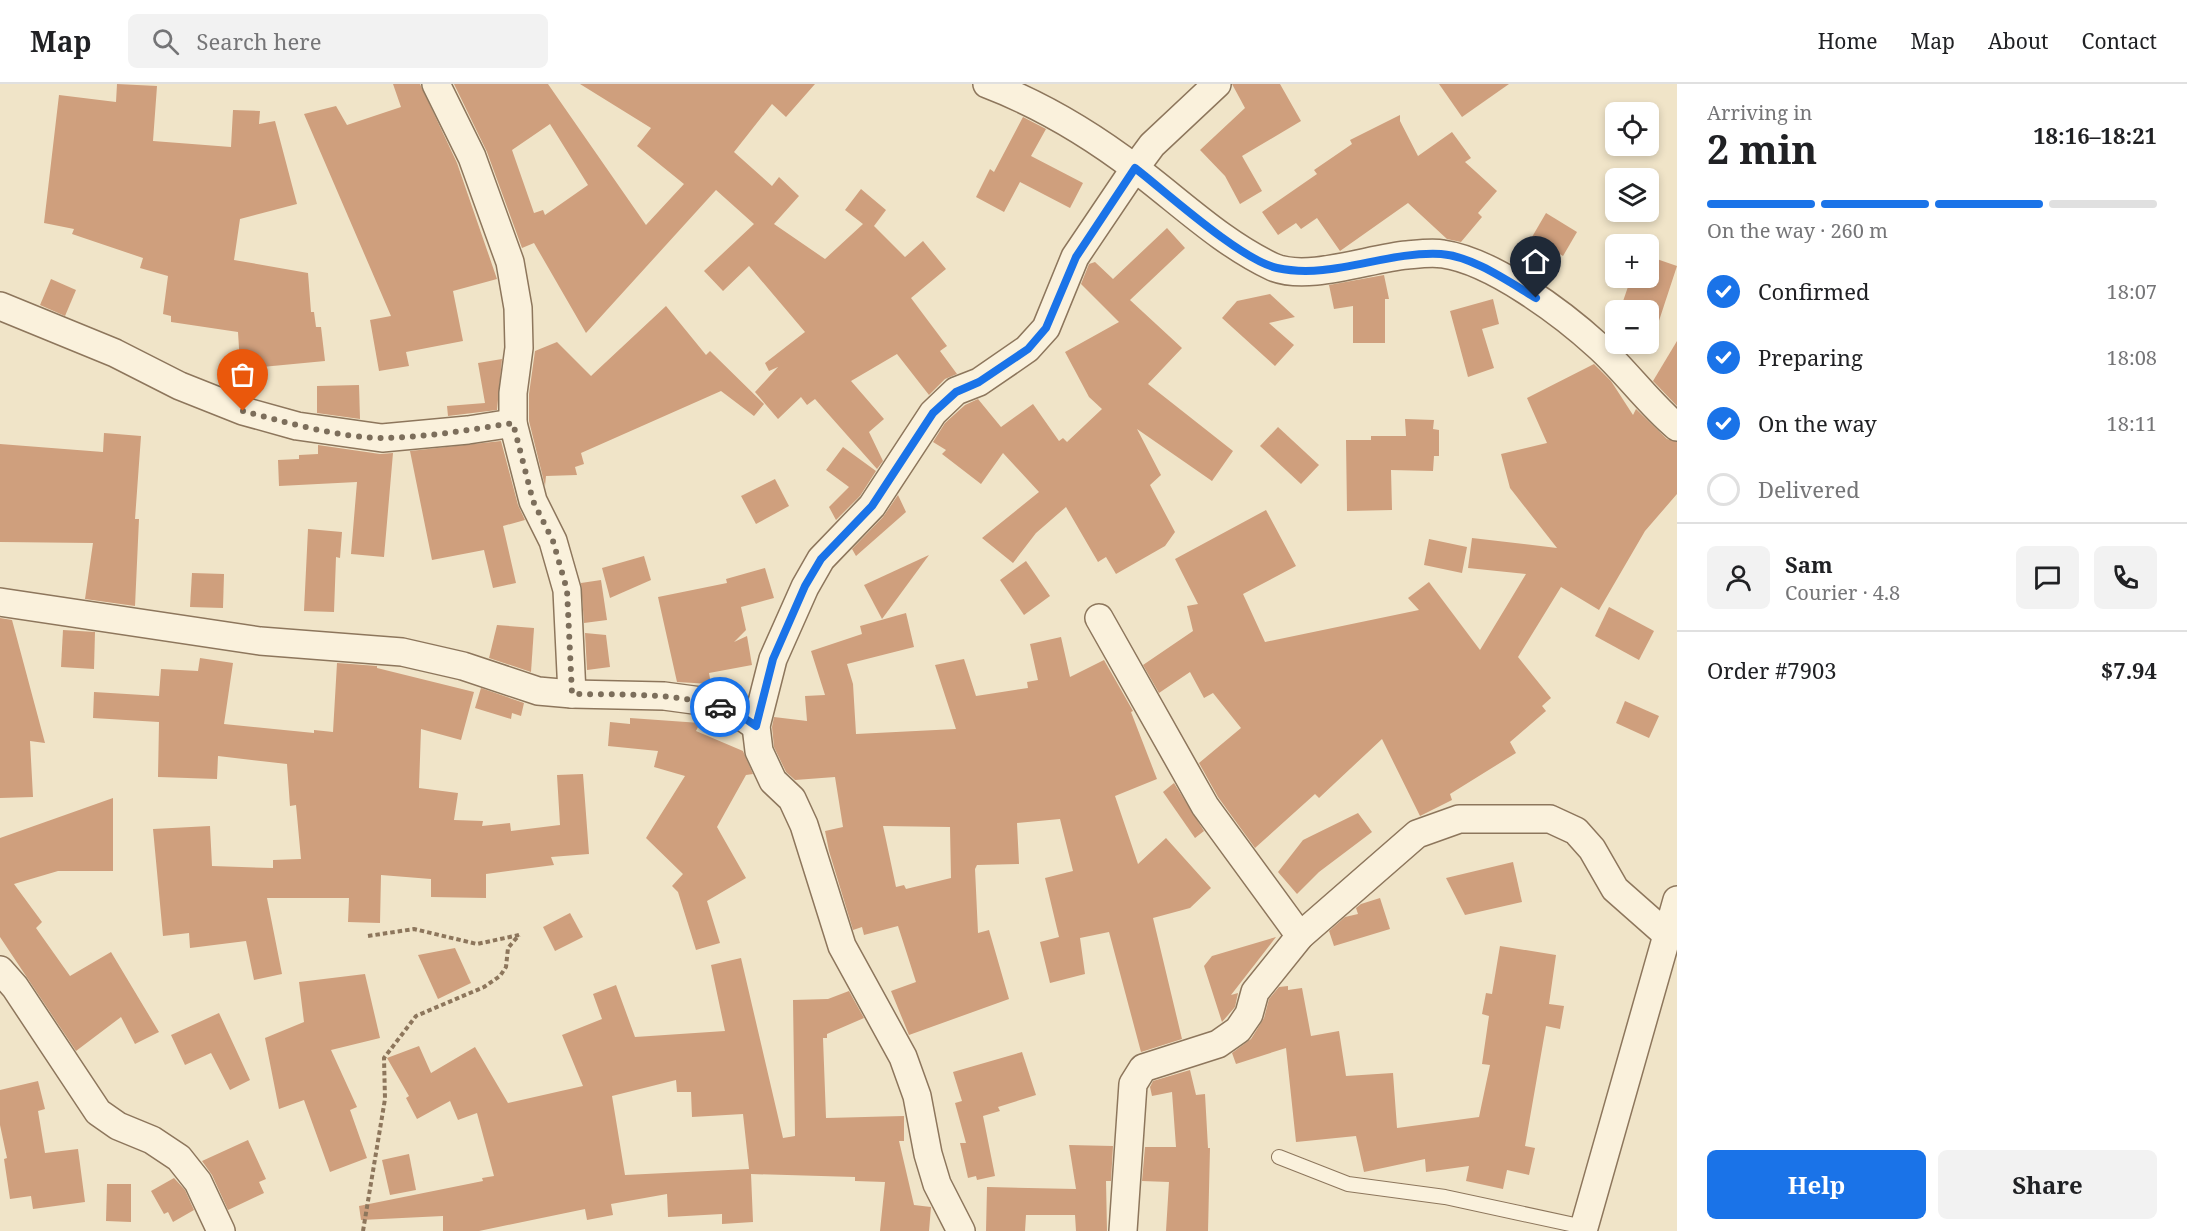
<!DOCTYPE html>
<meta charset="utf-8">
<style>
body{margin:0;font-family:"Noto Serif",serif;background:#f2f2f2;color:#202124;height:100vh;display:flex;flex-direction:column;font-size:22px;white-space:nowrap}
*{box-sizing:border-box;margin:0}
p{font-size:20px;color:#757577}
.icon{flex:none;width:33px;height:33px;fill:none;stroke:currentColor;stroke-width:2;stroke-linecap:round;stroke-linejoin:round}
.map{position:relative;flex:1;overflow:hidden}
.side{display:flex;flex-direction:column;background:#fff;width:510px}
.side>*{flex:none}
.buttons{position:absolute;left:1605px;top:18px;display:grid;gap:12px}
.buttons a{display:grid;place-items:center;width:54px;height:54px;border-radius:9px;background:#fff;box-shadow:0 3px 9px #0003;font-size:30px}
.pin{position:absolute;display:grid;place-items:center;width:51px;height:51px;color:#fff;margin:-62px -26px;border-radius:50% 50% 50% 0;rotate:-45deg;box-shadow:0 0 6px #0007}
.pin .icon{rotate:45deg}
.courier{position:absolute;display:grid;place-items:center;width:60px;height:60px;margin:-30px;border:4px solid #1a73e8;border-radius:50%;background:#fff;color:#222;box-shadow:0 2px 8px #0007}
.headline em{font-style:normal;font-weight:700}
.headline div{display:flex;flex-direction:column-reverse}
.headline{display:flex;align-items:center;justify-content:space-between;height:102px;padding:0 30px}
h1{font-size:39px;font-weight:700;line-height:45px}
.bar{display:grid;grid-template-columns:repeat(4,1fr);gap:9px 6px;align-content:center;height:72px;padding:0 30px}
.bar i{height:8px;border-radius:4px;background:#e0e0e0}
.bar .current{background:#1a73e8}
.bar p{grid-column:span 4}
.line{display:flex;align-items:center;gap:15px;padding:0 30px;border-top:2px solid #e0e0e0}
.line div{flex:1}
.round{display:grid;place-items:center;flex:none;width:63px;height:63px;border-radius:9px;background:#f2f2f2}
ol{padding:0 30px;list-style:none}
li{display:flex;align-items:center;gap:18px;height:66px}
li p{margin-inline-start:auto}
li .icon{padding:6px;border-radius:50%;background:#1a73e8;color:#fff;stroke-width:4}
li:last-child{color:#757577}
li i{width:33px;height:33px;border:3px solid #e0e0e0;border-radius:50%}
.primary-button{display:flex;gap:12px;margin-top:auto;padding:12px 30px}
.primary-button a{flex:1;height:69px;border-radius:9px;background:#1a73e8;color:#fff;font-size:24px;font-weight:700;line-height:69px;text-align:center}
.primary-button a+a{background:#f2f2f2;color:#202124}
header{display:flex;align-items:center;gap:36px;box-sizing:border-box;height:84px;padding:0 30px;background:#fff;border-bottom:2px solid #e0e0e0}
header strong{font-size:28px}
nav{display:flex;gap:33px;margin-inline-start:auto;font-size:21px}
.search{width:420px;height:54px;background:#f2f2f2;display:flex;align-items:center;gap:15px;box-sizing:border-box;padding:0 21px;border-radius:9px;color:#757577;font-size:22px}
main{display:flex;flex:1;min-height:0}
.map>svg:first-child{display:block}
</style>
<header>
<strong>Map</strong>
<div class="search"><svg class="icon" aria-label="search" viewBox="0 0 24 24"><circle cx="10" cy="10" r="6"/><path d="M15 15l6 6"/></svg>Search here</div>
<nav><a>Home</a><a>Map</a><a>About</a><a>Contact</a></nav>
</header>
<main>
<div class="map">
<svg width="1677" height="1147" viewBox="0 0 1677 1147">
<rect width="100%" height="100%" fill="#f0e4c8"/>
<g fill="#cf9f7d" fill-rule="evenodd">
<path d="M 117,0 L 157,2 L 153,57 L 231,63 L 233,26 L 260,27 L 259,40 L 275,37 L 297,120 L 240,135 L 234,176 L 308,189 L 311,228 L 314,228 L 316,243 L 321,243 L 325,277 L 262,283 L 262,279 L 240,280 L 238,248 L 171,238 L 171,232 L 163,230 L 168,192 L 140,184 L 143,174 L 72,150 L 74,145 L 44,139 L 59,11 L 116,18 Z"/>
<path d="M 393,0 L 420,0 L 457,79 L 497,195 L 453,207 L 463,257 L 406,268 L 409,282 L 379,287 L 370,236 L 391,232 L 304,30 L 336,22 L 347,41 L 401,23 Z"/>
<path d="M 454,0 L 548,0 L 646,141 L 684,100 L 637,62 L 651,44 L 580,0 L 815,0 L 786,33 L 772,20 L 734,68 L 772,102 L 779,93 L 799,112 L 774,140 L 825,175 L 863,140 L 845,126 L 861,105 L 886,126 L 874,142 L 905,173 L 923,157 L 946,185 L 911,214 L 947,262 L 940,267 L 957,290 L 945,295 L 929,311 L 897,270 L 851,297 L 884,335 L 869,348 L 883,377 L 877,385 L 815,315 L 807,321 L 801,313 L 778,335 L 755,308 L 778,283 L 769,287 L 765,279 L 805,248 L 749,182 L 723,207 L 704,187 L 754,140 L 716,106 L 586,249 L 534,159 L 522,164 L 487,68 ZM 550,40 L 588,101 L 545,131 L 543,126 L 534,129 L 512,66 Z"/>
<path d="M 1232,0 L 1280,0 L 1301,37 L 1242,72 L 1262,107 L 1240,120 L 1225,92 L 1200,66 L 1245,24 Z"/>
<path d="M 1439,0 L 1509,0 L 1462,33 Z"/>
<path d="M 1400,31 L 1400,37 L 1418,72 L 1452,48 L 1471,74 L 1465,78 L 1497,107 L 1478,129 L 1482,133 L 1461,158 L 1447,155 L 1408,119 L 1340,167 L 1317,134 L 1301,145 L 1296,139 L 1278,151 L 1262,128 L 1317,90 L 1314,86 L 1352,60 L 1350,56 Z"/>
<path d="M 1023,33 L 1046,45 L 1031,72 L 1083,99 L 1070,124 L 1020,98 L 1004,128 L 976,113 L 990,85 L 994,88 Z"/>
<path d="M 1546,129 L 1577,148 L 1563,172 L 1532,153 Z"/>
<path d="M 1167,144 L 1185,164 L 1130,216 L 1182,264 L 1148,300 L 1233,367 L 1212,397 L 1137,345 L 1161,391 L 1150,401 L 1175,448 L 1165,462 L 1116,490 L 1106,473 L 1098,478 L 1066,423 L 1036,449 L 1013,479 L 982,454 L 1039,408 L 1003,369 L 981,400 L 942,370 L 946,366 L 933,358 L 945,339 L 965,321 L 978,315 L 1001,343 L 1033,320 L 1059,357 L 1063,354 L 1067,358 L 1102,325 L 1089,313 L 1065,268 L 1119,238 L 1081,200 L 1089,180 L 1095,178 L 1113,195 Z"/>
<path d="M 1648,172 L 1677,182 L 1652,258 L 1648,258 L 1648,226 L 1620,226 L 1631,194 L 1648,194 Z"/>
<path d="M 1384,191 L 1389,215 L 1385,215 L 1385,259 L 1353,259 L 1353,222 L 1334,225 L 1329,201 Z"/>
<path d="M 51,195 L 76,206 L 65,232 L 40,221 Z"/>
<path d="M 1270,210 L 1295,233 L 1269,239 L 1294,261 L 1275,282 L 1222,234 L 1237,217 Z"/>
<path d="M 1493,215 L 1499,240 L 1482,245 L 1494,284 L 1468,293 L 1450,227 Z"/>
<path d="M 666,222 L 706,271 L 710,267 L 764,320 L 754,332 L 721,307 L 581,369 L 584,380 L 575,383 L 577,391 L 546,392 L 545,402 L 529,337 L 529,310 L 535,267 L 557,258 L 591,292 Z"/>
<path d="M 1677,257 L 1677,322 L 1653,297 Z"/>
<path d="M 502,275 L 497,326 L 448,332 L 447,322 L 485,319 L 478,279 Z"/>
<path d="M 1594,280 L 1611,297 L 1633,331 L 1636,325 L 1667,355 L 1677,358 L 1677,410 L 1645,447 L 1599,526 L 1561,503 L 1518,573 L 1551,614 L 1542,622 L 1546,627 L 1510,658 L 1516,669 L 1450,710 L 1452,716 L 1420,732 L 1382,655 L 1319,714 L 1315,710 L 1255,764 L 1218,713 L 1199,679 L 1241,644 L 1213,609 L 1204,614 L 1190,588 L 1159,609 L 1143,581 L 1193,547 L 1187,522 L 1198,520 L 1175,475 L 1266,426 L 1296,482 L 1243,510 L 1265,558 L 1419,526 L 1408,514 L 1429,498 L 1480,566 L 1526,490 L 1468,484 L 1472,454 L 1557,464 L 1510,404 L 1501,370 L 1547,359 L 1527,314 Z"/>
<path d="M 359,301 L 360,335 L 317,329 L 317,302 Z"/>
<path d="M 1405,335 L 1434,336 L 1433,345 L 1439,346 L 1439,372 L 1434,372 L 1433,387 L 1391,386 L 1392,426 L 1347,427 L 1346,356 L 1371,356 L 1371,352 L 1406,352 Z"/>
<path d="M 1278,343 L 1319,381 L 1301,400 L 1260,362 Z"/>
<path d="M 104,349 L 141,352 L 135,435 L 139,435 L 135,522 L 85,515 L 93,459 L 0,458 L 0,360 L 103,368 Z"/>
<path d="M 501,357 L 518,421 L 525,436 L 503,442 L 516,499 L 493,504 L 484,466 L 432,476 L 410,367 Z"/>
<path d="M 318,361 L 380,370 L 393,369 L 384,473 L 351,470 L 357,398 L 279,402 L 278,376 L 299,375 L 299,371 L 318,370 Z"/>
<path d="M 843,363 L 876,387 L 860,412 L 836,436 L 829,423 L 849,403 L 826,386 Z"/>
<path d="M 775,395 L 789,422 L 756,440 L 741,412 Z"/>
<path d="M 898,411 L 906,428 L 856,472 L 852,465 L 883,433 Z"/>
<path d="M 308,445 L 342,448 L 340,474 L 336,473 L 334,528 L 304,527 Z"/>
<path d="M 1429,455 L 1467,463 L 1462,489 L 1424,481 Z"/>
<path d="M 929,471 L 882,535 L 864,501 Z"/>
<path d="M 644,472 L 651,496 L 610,514 L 602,484 Z"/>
<path d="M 1026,477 L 1050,512 L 1024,531 L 1000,496 Z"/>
<path d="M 765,484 L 774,514 L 741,523 L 746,546 L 734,558 L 747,552 L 752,581 L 709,589 L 711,600 L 677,598 L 658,513 L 727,499 L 726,495 Z"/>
<path d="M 192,489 L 224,490 L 223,524 L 190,523 Z"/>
<path d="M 601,496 L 607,536 L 584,539 L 581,499 Z"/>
<path d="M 1609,523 L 1654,547 L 1639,576 L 1595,552 Z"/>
<path d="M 906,529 L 914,563 L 847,580 L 853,600 L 856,650 L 956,645 L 935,581 L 964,575 L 976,612 L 1028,604 L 1027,598 L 1038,596 L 1030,560 L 1061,553 L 1070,593 L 1104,576 L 1133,627 L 1131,628 L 1157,695 L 1115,712 L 1138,780 L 1166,754 L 1211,804 L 1190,824 L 1153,834 L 1182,955 L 1141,968 L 1109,848 L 1080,854 L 1085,890 L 1050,899 L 1040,858 L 1059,853 L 1045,794 L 1073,787 L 1060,735 L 1017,739 L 1019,780 L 977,781 L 975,785 L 978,849 L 989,846 L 1009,915 L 909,951 L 891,907 L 916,898 L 898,842 L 864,851 L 862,843 L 853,846 L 829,767 L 825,747 L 843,743 L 835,693 L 795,696 L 786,688 L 774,663 L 772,643 L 774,633 L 807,637 L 805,612 L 825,611 L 811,567 L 862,550 L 860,542 ZM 883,742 L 950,743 L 951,794 L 906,805 L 904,801 L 896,803 Z"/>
<path d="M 0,534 L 12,536 L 45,659 L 30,657 L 33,713 L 0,714 Z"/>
<path d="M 497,541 L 534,544 L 531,588 L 489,574 Z"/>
<path d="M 63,546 L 95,548 L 94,585 L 61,583 Z"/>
<path d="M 585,549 L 606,551 L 610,583 L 587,586 Z"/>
<path d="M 200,574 L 233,579 L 224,640 L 314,649 L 314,646 L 333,648 L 337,579 L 377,582 L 377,584 L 474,608 L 461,656 L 421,645 L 419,704 L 458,709 L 454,736 L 483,737 L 482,742 L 510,739 L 511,747 L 560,741 L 557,691 L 583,690 L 589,770 L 551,773 L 554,781 L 486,790 L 486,814 L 431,813 L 431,795 L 381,791 L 380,839 L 348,838 L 349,814 L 267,814 L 282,890 L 254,896 L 246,857 L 190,864 L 189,849 L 163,852 L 153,745 L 210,742 L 212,782 L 273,784 L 273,776 L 301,775 L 296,721 L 290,722 L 287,680 L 218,672 L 217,695 L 158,693 L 159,638 L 93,634 L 94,608 L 159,612 L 161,585 L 198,587 Z"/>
<path d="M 481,604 L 524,619 L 521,632 L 512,629 L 511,635 L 475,624 Z"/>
<path d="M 1625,617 L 1659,632 L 1649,654 L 1616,639 Z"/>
<path d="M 630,634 L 700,639 L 696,647 L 743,667 L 753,690 L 746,691 L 717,743 L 746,794 L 707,817 L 720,859 L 696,866 L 678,808 L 672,802 L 683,790 L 646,754 L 685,692 L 654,683 L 658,667 L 608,662 L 610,638 L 630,640 Z"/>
<path d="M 1174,699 L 1204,747 L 1195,754 L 1163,708 Z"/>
<path d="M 113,714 L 113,787 L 58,787 L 14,800 L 42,838 L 36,844 L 70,892 L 111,868 L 159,948 L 135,960 L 121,933 L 76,967 L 0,853 L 0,754 Z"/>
<path d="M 1358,729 L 1372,748 L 1319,788 L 1297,810 L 1278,788 L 1303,756 Z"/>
<path d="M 1513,778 L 1522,818 L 1465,831 L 1446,794 Z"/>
<path d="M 1380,814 L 1390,845 L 1334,862 L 1329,847 L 1345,833 L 1358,830 L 1356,824 L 1361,820 Z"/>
<path d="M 570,829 L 583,853 L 555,867 L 543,843 Z"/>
<path d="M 1276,853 L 1231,911 L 1238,909 L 1235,923 L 1222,938 L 1204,882 L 1212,872 Z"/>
<path d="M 1500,862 L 1556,871 L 1549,920 L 1564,922 L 1560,945 L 1546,942 L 1525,1062 L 1535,1064 L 1529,1091 L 1507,1086 L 1503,1105 L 1466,1097 L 1469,1082 L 1426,1088 L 1425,1075 L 1364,1088 L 1356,1052 L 1296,1058 L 1286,964 L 1236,980 L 1232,969 L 1251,955 L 1264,934 L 1269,915 L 1279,903 L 1288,902 L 1288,906 L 1302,904 L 1311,952 L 1339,947 L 1346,992 L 1393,989 L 1397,1044 L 1479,1033 L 1490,981 L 1482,980 L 1489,932 L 1482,930 L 1486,909 L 1492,910 Z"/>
<path d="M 455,864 L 471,899 L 438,915 L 418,871 Z"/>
<path d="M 741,874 L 783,1054 L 795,1052 L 793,916 L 828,915 L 849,907 L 864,934 L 827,950 L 827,954 L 823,954 L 826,1034 L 904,1032 L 904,1057 L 899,1057 L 914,1121 L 931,1123 L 929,1147 L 880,1147 L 885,1098 L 855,1097 L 855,1093 L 751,1090 L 753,1138 L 722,1140 L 722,1130 L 668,1133 L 667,1110 L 611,1120 L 613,1131 L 587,1136 L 585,1125 L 479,1147 L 443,1147 L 443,1132 L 361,1136 L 359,1122 L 483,1097 L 482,1094 L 494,1092 L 477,1029 L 458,1036 L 450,1017 L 417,1035 L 406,1014 L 409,1012 L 387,974 L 419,962 L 431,989 L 475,963 L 508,1019 L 583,1002 L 562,951 L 602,935 L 593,910 L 616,901 L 635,953 L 725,947 L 711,881 ZM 676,996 L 677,1008 L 691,1008 L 692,1033 L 743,1030 L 749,1085 L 625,1091 L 612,1012 Z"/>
<path d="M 365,890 L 380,954 L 331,966 L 357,1023 L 350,1026 L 367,1074 L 330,1088 L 304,1016 L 279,1025 L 265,954 L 304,938 L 299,898 Z"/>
<path d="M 219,929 L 250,996 L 230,1006 L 211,969 L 185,981 L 171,951 Z"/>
<path d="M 1022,968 L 1036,1011 L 998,1023 L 1000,1027 L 983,1032 L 995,1092 L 977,1096 L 976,1092 L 968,1094 L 960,1059 L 966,1059 L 955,1019 L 962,1017 L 953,988 Z"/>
<path d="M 1190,986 L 1196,1011 L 1205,1010 L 1208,1064 L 1210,1064 L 1208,1147 L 1166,1147 L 1169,1098 L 1142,1097 L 1145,1063 L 1176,1063 L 1172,1008 L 1152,1012 L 1150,1003 L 1153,997 Z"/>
<path d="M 38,997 L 45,1025 L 38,1027 L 45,1069 L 78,1065 L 85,1118 L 33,1125 L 31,1112 L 10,1115 L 4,1075 L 7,1074 L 0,1041 L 0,1006 Z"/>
<path d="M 248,1056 L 266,1095 L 259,1098 L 264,1109 L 228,1126 L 212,1091 L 202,1077 Z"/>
<path d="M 1069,1061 L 1113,1062 L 1111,1097 L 1106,1097 L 1107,1147 L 1076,1147 L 1075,1131 L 1026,1131 L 1025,1147 L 986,1147 L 987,1103 L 1076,1105 Z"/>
<path d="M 409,1070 L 416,1106 L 390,1111 L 382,1076 Z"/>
<path d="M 174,1094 L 185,1106 L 194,1126 L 173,1138 L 168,1128 L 164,1130 L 151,1107 Z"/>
<path d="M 107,1100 L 131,1100 L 131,1138 L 106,1137 Z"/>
</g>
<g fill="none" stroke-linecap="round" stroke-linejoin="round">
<defs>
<path id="service" d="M 1279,1073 L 1348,1100 L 1445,1113 L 1584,1143"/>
<g id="minor">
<path d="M 436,0 L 472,73 L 510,178 L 518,224 L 519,264 L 513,309 L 513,339 L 533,417 L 553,457 L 567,506 L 572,610"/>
<path d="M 987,0 C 1042,21 1090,50 1136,85 C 1181,119 1222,159 1273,183 C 1308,198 1370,174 1407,171 C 1418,170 1432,168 1443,170 C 1492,177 1562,229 1598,262 C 1626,287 1648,319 1677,343"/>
<path d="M 0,222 L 115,269 L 180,302 L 243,327 L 297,342 L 382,354 L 468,346 L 513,339"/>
<path d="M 0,518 L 260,557 L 402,568 L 463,582 L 538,607 L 572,610 L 664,612 L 701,617 L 734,627 L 756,642"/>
<path d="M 1099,534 L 1205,722 L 1300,852"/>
<path d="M 0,886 L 15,903 L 98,1028 L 118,1042 L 152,1056 L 179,1074 L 198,1098 L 221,1147"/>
<path d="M 961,1147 L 937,1100 L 928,1070 L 917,1012 L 903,973 L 842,862 L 804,741 L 792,715 L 773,697 L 759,667 L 756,642 L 773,575 L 805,503 L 821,475 L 872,422 L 933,329 L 956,307 L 979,298 L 1027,265 L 1046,244 L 1075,173 L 1135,84 L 1152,61 L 1217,0"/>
<path d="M 1123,1147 L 1133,1000 L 1143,984 L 1218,960 L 1238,946 L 1249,930 L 1255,908 L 1300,852 L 1417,750 L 1459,735 L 1550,735 L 1576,747 L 1592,765 L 1615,805 L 1666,850"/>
<path d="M 1583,1147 L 1677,816"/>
</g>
</defs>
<use href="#service" stroke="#8d765c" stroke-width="16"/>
<use href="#minor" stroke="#8d765c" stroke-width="30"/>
<g stroke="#8d765c" stroke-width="4" stroke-dasharray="4.5 3" stroke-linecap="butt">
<path d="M 368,852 L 414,845 L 477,860 L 519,851"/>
<path d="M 363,1147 L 385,1015 L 384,974 L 416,932 L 484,903 L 500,892 L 506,883 L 508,864 L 519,851"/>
</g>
<use href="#service" stroke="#faf1dc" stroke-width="14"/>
<use href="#minor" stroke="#faf1dc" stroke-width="27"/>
</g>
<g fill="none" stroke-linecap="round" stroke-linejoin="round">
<path stroke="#7c6e5b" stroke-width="6" stroke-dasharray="0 10.8" d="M 243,327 C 284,338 341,354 384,354 C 427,353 470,346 513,339 L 533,417 L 553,457 L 567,506 L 572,610 C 621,611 673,608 720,623"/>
<path stroke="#1a73e8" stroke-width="8" d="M 720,623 L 734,627 L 756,642 L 773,575 L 805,502 L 821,475 L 872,422 L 933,329 L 956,308 L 979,298 L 1028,265 L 1046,244 L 1076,173 L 1135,84 C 1167,109 1241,176 1277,184 C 1332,196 1385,167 1441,170 C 1472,172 1509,198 1536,214"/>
</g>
</svg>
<div class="buttons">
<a><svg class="icon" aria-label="locate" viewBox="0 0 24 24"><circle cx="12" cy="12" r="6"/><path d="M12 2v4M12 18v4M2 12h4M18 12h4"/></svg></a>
<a><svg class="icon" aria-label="layers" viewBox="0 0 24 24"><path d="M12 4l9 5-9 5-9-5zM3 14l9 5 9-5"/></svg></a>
<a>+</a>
<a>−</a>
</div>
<div class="pin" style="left:243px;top:327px;background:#ea580c"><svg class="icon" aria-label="bag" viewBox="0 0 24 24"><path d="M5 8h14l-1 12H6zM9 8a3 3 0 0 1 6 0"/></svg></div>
<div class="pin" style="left:1536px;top:214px;background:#1f2937"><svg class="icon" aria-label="home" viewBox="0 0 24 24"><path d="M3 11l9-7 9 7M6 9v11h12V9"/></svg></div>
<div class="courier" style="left:720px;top:623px"><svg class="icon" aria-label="car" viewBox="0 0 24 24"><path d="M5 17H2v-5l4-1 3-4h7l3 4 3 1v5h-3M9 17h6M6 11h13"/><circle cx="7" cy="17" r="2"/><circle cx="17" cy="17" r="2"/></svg></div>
</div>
<section class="side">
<div class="headline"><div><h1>2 min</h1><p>Arriving in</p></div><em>18:16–18:21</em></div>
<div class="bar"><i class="current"></i><i class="current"></i><i class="current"></i><i></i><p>On the way · 260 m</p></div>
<ol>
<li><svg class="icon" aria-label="check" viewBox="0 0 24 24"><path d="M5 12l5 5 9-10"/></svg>Confirmed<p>18:07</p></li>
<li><svg class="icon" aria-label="check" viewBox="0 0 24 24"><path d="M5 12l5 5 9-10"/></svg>Preparing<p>18:08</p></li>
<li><svg class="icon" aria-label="check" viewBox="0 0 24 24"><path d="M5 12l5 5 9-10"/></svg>On the way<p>18:11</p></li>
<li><i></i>Delivered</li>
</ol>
<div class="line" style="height:108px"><a class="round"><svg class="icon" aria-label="person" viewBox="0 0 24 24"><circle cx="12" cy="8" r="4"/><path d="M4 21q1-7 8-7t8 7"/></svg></a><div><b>Sam</b><p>Courier · 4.8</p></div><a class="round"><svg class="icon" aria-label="chat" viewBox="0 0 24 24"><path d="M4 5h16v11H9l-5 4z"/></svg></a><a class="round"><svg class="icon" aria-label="phone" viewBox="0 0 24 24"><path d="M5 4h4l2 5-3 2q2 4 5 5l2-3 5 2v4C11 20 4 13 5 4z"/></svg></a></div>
<div class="line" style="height:78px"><div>Order #7903</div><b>$7.94</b></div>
<div class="primary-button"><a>Help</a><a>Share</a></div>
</section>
</main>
